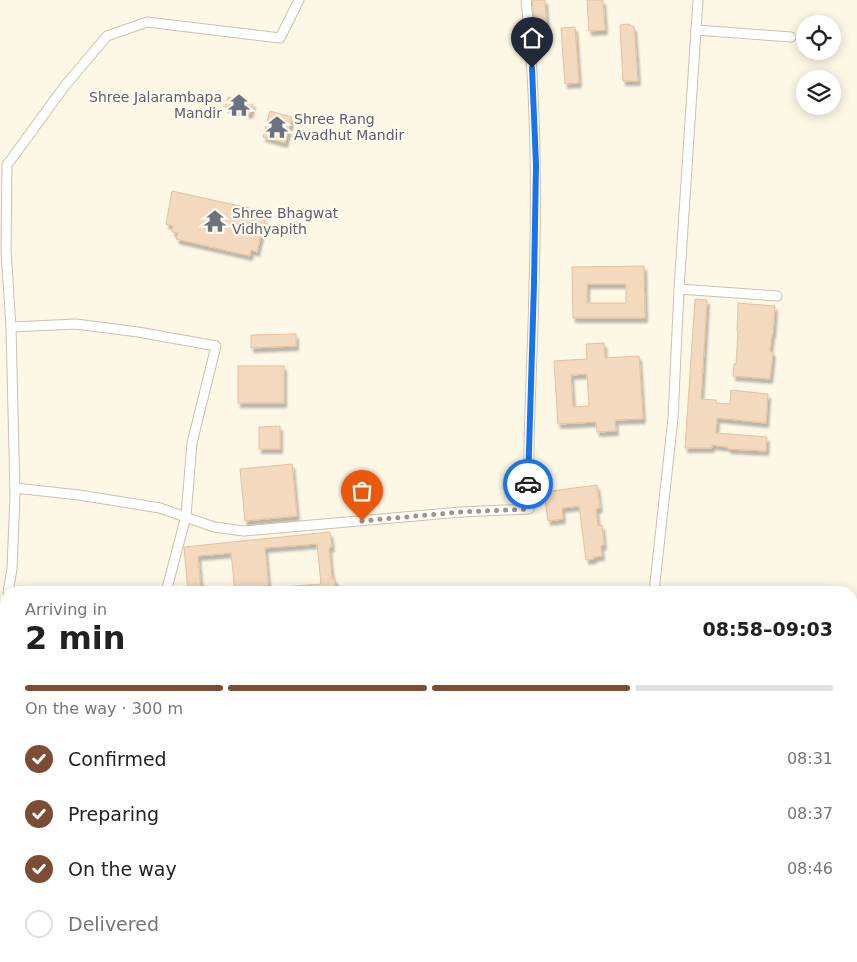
<!DOCTYPE html>
<meta charset="utf-8">
<style>
body{margin:0;font-family:"DejaVu Sans",sans-serif;background:#f6f6f6;color:#222;height:100vh;display:flex;flex-direction:column;font-size:19px;white-space:nowrap}
*{box-sizing:border-box;margin:0}
p{font-size:16px;color:#767676}
.icon{flex:none;width:28px;height:28px;fill:none;stroke:currentColor;stroke-width:2;stroke-linecap:round;stroke-linejoin:round}
.map{position:relative;flex:1;overflow:hidden}
.sheet{position:absolute;left:0px;top:586px;width:858px;height:376px;display:flex;flex-direction:column;background:#fff;border-radius:20px 20px 0 0;box-shadow:0 2px 12px #0003}
.sheet>*{flex:none}
.tools{position:absolute;left:796px;top:15px;display:grid;gap:10px}
.tools a{display:grid;place-items:center;width:45px;height:45px;border-radius:50%;background:#fff;box-shadow:0 2px 12px #0003;font-size:25px}
.pin{position:absolute;display:grid;place-items:center;width:42px;height:42px;color:#fff;margin:-51px -21px;border-radius:50% 50% 50% 0;rotate:-45deg;box-shadow:0 0 5px #0007}
.pin .icon{rotate:45deg}
.courier{position:absolute;display:grid;place-items:center;width:50px;height:50px;margin:-25px;border:4px solid #1a73e8;border-radius:50%;background:#fff;color:#222;box-shadow:0 1px 6px #0007}
.overview em{font-style:normal;font-weight:800}
.overview div{display:flex;flex-direction:column-reverse}
.overview{display:flex;align-items:center;justify-content:space-between;height:85px;padding:0 25px}
h1{font-size:32px;font-weight:800;line-height:38px}
.bar{display:grid;grid-template-columns:repeat(4,1fr);gap:8px 5px;align-content:center;height:60px;padding:0 25px}
.bar i{height:6px;border-radius:4px;background:#e0e0e0}
.bar .active{background:#7c4c34}
.bar p{grid-column:span 4}
ol{padding:0 25px;list-style:none}
li{display:flex;align-items:center;gap:15px;height:55px}
li p{margin-inline-start:auto}
li .icon{padding:5px;border-radius:50%;background:#7c4c34;color:#fff;stroke-width:4}
li:last-child{color:#767676}
li i{width:28px;height:28px;border:2px solid #e0e0e0;border-radius:50%}
.map>svg:first-child{display:block}
</style>
<div class="map">
<svg width="857" height="962" viewBox="0 0 857 962">
<defs>
<filter id="shadow"><feDropShadow dx="2.5" dy="4.5" stdDeviation="1" flood-color="#0004"/></filter>
</defs>
<rect width="100%" height="100%" fill="#fdf7e6"/>
<g fill="#f3d9bd" stroke="#e6c19d" fill-rule="evenodd" filter="url(#shadow)">
<path d="M 532,0 L 545,0 L 547,33 L 536,34 Z"/>
<path d="M 587,0 L 603,0 L 605,30 L 589,31 Z"/>
<path d="M 628,24 L 634,27 L 638,81 L 623,81 L 620,25 Z"/>
<path d="M 575,27 L 579,83 L 565,84 L 561,28 Z"/>
<path d="M 228,97 L 253,103 L 250,114 L 225,107 Z"/>
<path d="M 270,111 L 292,117 L 285,143 L 263,137 Z"/>
<path d="M 172,191 L 262,211 L 260,218 L 265,219 L 257,252 L 251,250 L 250,256 L 176,239 L 178,233 L 172,232 L 173,226 L 166,224 Z"/>
<path d="M 644,266 L 645,318 L 573,318 L 572,267 ZM 587,284 L 626,284 L 626,303 L 587,303 Z"/>
<path d="M 695,299 L 707,300 L 701,399 L 716,400 L 716,403 L 730,404 L 731,390 L 768,394 L 766,423 L 717,418 L 716,433 L 767,437 L 766,451 L 728,449 L 728,447 L 712,445 L 712,448 L 685,448 Z"/>
<path d="M 738,303 L 775,306 L 773,334 L 772,334 L 770,351 L 773,352 L 770,379 L 733,376 L 734,364 L 736,364 L 738,331 L 737,331 Z"/>
<path d="M 296,334 L 296,346 L 251,348 L 251,335 Z"/>
<path d="M 604,343 L 605,358 L 639,356 L 643,419 L 615,420 L 616,431 L 597,432 L 596,422 L 558,424 L 554,361 L 587,359 L 586,344 ZM 587,374 L 589,406 L 573,407 L 571,375 Z"/>
<rect x="238" y="366" width="46" height="37"/>
<path d="M 280,426 L 280,449 L 259,449 L 259,427 Z"/>
<path d="M 292,464 L 297,516 L 245,521 L 240,469 Z"/>
<path d="M 597,485 L 600,508 L 596,509 L 598,526 L 602,525 L 604,545 L 601,546 L 602,556 L 594,557 L 594,559 L 586,560 L 579,506 L 562,508 L 563,519 L 548,521 L 544,492 Z"/>
<path d="M 330,532 L 332,547 L 329,548 L 332,579 L 335,579 L 336,592 L 282,592 L 282,587 L 321,584 L 317,544 L 265,548 L 269,592 L 235,592 L 231,553 L 198,556 L 201,592 L 188,592 L 184,547 Z"/>
</g>
<g fill="none" stroke-linecap="round" stroke-linejoin="round">
<defs>
<g id="minor">
<path d="M 696,30 L 791,37"/>
<path d="M 679,289 L 698,0"/>
<path d="M 11,327 L 76,324 L 138,332 L 216,346 L 192,443 L 186,516 L 166,592"/>
<path d="M 15,488 L 79,495 L 160,508 L 214,527 L 244,531 L 461,512 L 529,509 C 527,434 533,359 534,285 C 537,190 536,94 526,0"/>
<path d="M 8,592 L 12,569 L 15,495 L 11,327 L 6,251 L 7,165 L 64,87 L 107,36 L 147,22 L 280,38 L 299,0"/>
<path d="M 654,592 L 673,418 L 679,289 L 777,296"/>
<path d="M 5,616 L 6,607"/>
<path d="M 0,894 L 6,894"/>
<path d="M 851,950 L 857,953"/>
<path d="M 326,962 L 326,956"/>
<path d="M 619,962 L 619,956"/>
</g>
</defs>
<use href="#minor" stroke="#cfbfac" stroke-width="11"/>
<use href="#minor" stroke="#fff" stroke-width="9"/>
</g>
<g fill="none" stroke-linecap="round" stroke-linejoin="round">
<path stroke="#a69481" stroke-width="5" stroke-dasharray="0 9" d="M 362,521 L 461,512 L 529,509 L 528,484"/>
<path stroke="#1a73e8" stroke-width="6" d="M 528,484 L 534,284 L 536,165 L 532,68"/>
</g>
<defs>
<symbol id="temple-bare" viewBox="-9 -9 18 18"><path d="M0-6L5-2H3V0L6.5 2.5H4V6H1.5V3h-3V6H-4V2.5H-6.5L-3 0V-2H-5Z" fill="#6b7280" stroke="#fffaed" stroke-width="2.5" paint-order="stroke"/></symbol>
</defs>
<g fill-rule="evenodd">
<use href="#temple-bare" x="223" y="89" width="32" height="32"/>
<use href="#temple-bare" x="261" y="111" width="32" height="32"/>
<use href="#temple-bare" x="199" y="205" width="32" height="32"/>
</g>
<g text-anchor="middle" dominant-baseline="central" stroke-width="4.5" stroke-linejoin="round" paint-order="stroke">
<g font-size="14" fill="#5b616d" stroke="#fffaed" text-anchor="start">
<text x="222" y="97" text-anchor="end">Shree Jalarambapa<tspan x="222" dy="16">Mandir</tspan></text>
<text x="294" y="119">Shree Rang<tspan x="294" dy="16">Avadhut Mandir</tspan></text>
<text x="232" y="213">Shree Bhagwat<tspan x="232" dy="16">Vidhyapith</tspan></text>
</g>
</g>
</svg>
<div class="tools">
<a><svg class="icon" aria-label="locate" viewBox="0 0 24 24"><circle cx="12" cy="12" r="6"/><path d="M12 2v4M12 18v4M2 12h4M18 12h4"/></svg></a>
<a><svg class="icon" aria-label="layers" viewBox="0 0 24 24"><path d="M12 4l9 5-9 5-9-5zM3 14l9 5 9-5"/></svg></a>
</div>
<div class="pin" style="left:362px;top:521px;background:#ea580c"><svg class="icon" aria-label="bag" viewBox="0 0 24 24"><path d="M5 8h14l-1 12H6zM9 8a3 3 0 0 1 6 0"/></svg></div>
<div class="pin" style="left:532px;top:68px;background:#1f2937"><svg class="icon" aria-label="home" viewBox="0 0 24 24"><path d="M3 11l9-7 9 7M6 9v11h12V9"/></svg></div>
<div class="courier" style="left:528px;top:484px"><svg class="icon" aria-label="car" viewBox="0 0 24 24"><path d="M5 17H2v-5l4-1 3-4h7l3 4 3 1v5h-3M9 17h6M6 11h13"/><circle cx="7" cy="17" r="2"/><circle cx="17" cy="17" r="2"/></svg></div>
<section class="sheet">
<div class="overview"><div><h1>2 min</h1><p>Arriving in</p></div><em>08:58–09:03</em></div>
<div class="bar"><i class="active"></i><i class="active"></i><i class="active"></i><i></i><p>On the way · 300 m</p></div>
<ol>
<li><svg class="icon" aria-label="check" viewBox="0 0 24 24"><path d="M5 12l5 5 9-10"/></svg>Confirmed<p>08:31</p></li>
<li><svg class="icon" aria-label="check" viewBox="0 0 24 24"><path d="M5 12l5 5 9-10"/></svg>Preparing<p>08:37</p></li>
<li><svg class="icon" aria-label="check" viewBox="0 0 24 24"><path d="M5 12l5 5 9-10"/></svg>On the way<p>08:46</p></li>
<li><i></i>Delivered</li>
</ol>
</section>
</div>
